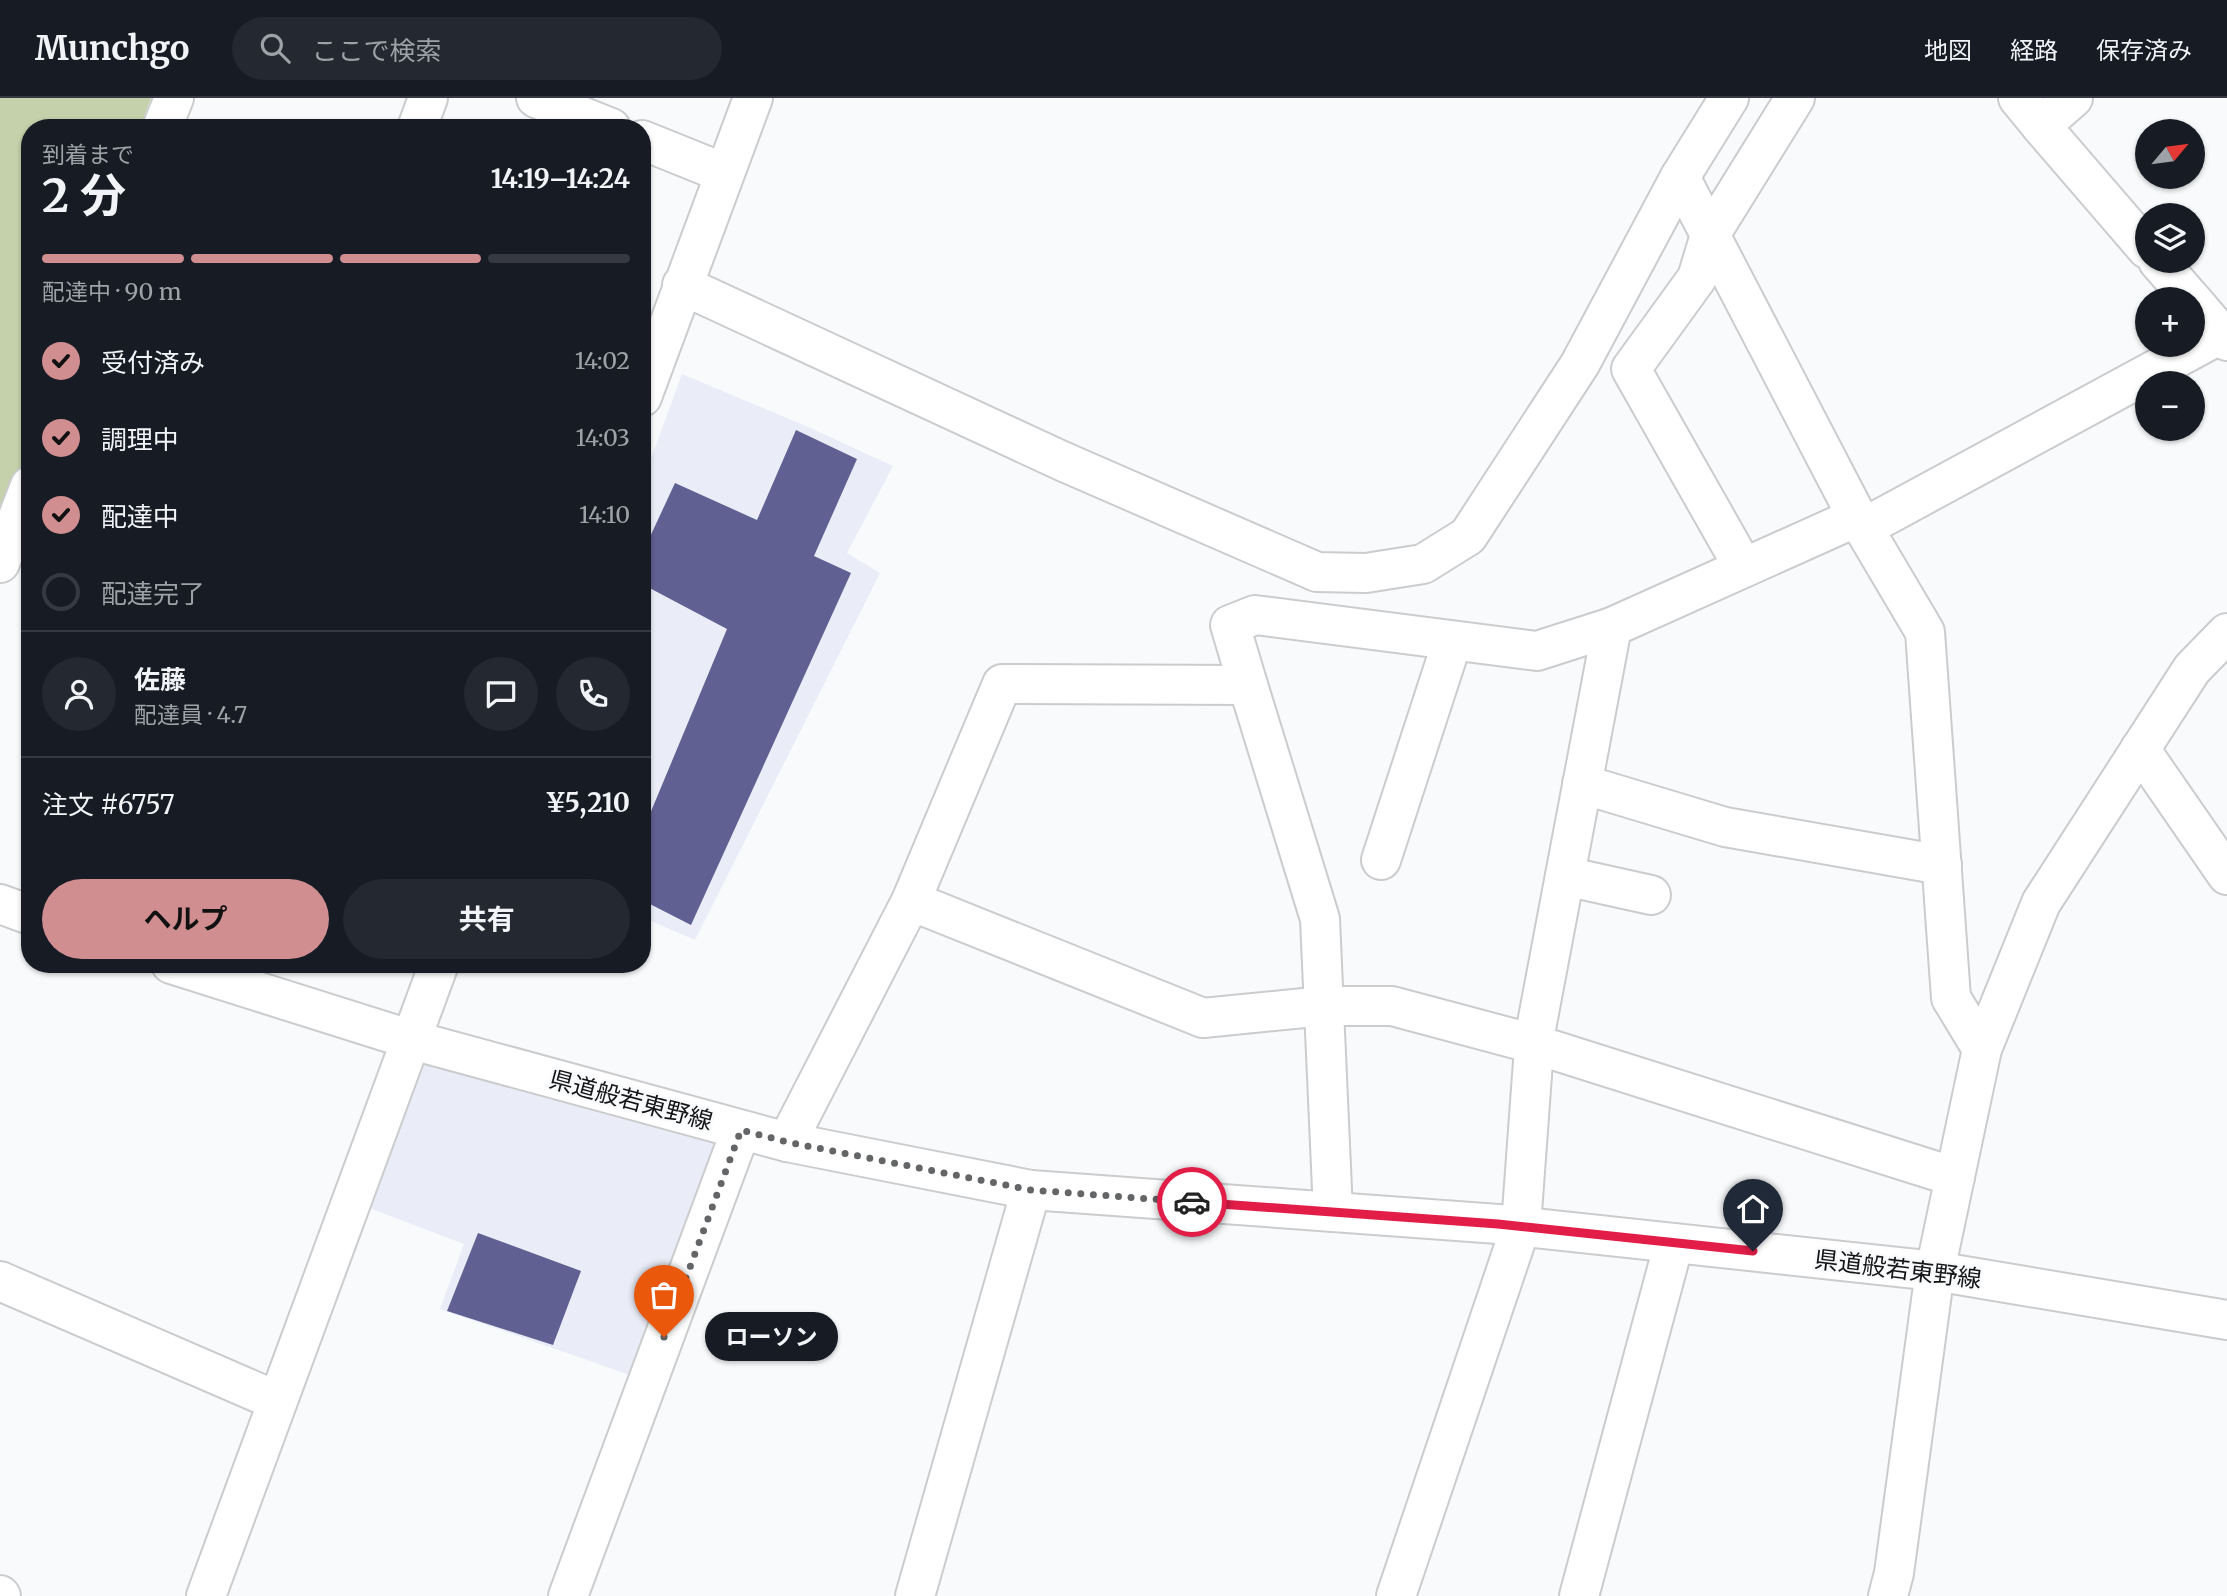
<!DOCTYPE html>
<html lang="ja">
<meta charset="utf-8">
<style>
body{margin:0;font-family:Merriweather,"Noto Sans JP",serif;background:#242831;color:#f1f3f6;height:100vh;display:flex;flex-direction:column;font-size:26px;white-space:nowrap}
*{box-sizing:border-box;margin:0}
p{font-size:23px;color:#9ea1a6}
.icon{flex:none;width:38px;height:38px;fill:none;stroke:currentColor;stroke-width:2;stroke-linecap:round;stroke-linejoin:round}
.map{position:relative;flex:1;overflow:hidden}
.details{position:absolute;left:21px;top:21px;width:630px;height:854px;display:flex;flex-direction:column;background:#171b24;border-radius:28px;box-shadow:0 2px 5px #0004}
.details>*{flex:none}
.needle{width:46px;rotate:61deg}
.fabs{position:absolute;left:2135px;top:21px;display:grid;gap:14px}
.fabs a{display:grid;place-items:center;width:70px;height:70px;border-radius:50%;background:#171b24;box-shadow:0 2px 5px #0004;font-size:35px}
.pin{position:absolute;display:grid;place-items:center;width:60px;height:60px;color:#fff;margin:-72px -30px;border-radius:50% 50% 50% 0;rotate:-45deg;box-shadow:0 0 7px #0007}
.pin .icon{rotate:45deg}
.courier{position:absolute;display:grid;place-items:center;width:70px;height:70px;margin:-35px;border:5px solid #e11d48;border-radius:50%;background:#fff;color:#222;box-shadow:0 2px 9px #0007}
.bubble{position:absolute;height:49px;border-radius:24px;background:#171b24;box-shadow:0 2px 5px #0004;font-size:23px;font-weight:700;line-height:49px;text-align:center}
.overview em{font-style:normal;font-weight:700}
.overview div{display:flex;flex-direction:column-reverse}
.overview{display:flex;align-items:center;justify-content:space-between;height:119px;padding:0 21px}
h1{font-size:46px;font-weight:700;line-height:52px}
.bar{display:grid;grid-template-columns:repeat(4,1fr);gap:10px 7px;align-content:center;height:84px;padding:0 21px}
.bar i{height:9px;border-radius:5px;background:#363941}
.bar .active{background:#d08e90}
.bar p{grid-column:span 4}
.line{display:flex;align-items:center;gap:18px;padding:0 21px;border-top:2px solid #363941}
.line div{flex:1}
.round{display:grid;place-items:center;flex:none;width:74px;height:74px;border-radius:37px;background:#242831}
ol{padding:0 21px;list-style:none}
li{display:flex;align-items:center;gap:21px;height:77px}
li p{margin-inline-start:auto}
li .icon{padding:7px;border-radius:50%;background:#d08e90;color:#111;stroke-width:4}
li:last-child{color:#9ea1a6}
li i{width:38px;height:38px;border:4px solid #363941;border-radius:50%}
.button{display:flex;gap:14px;margin-top:auto;padding:14px 21px}
.button a{flex:1;height:80px;border-radius:42px;background:#d08e90;color:#111;font-size:28px;font-weight:700;line-height:80px;text-align:center}
.button a+a{background:#242831;color:#f1f3f6}
header{display:flex;align-items:center;gap:42px;box-sizing:border-box;height:98px;padding:0 35px;background:#171b24;border-bottom:2px solid #363941}
header strong{font-size:33px}
nav{display:flex;gap:38px;margin-inline-start:auto;font-size:24px}
.search{width:490px;height:63px;background:#242831;display:flex;align-items:center;gap:18px;box-sizing:border-box;padding:0 24px;border-radius:38px;color:#9ea1a6;font-size:26px}
.map>svg:first-child{display:block}
</style>
<header>
<strong>Munchgo</strong>
<div class="search"><svg class="icon" aria-label="search" viewBox="0 0 24 24"><circle cx="10" cy="10" r="6"/><path d="M15 15l6 6"/></svg>ここで検索</div>
<nav><a>地図</a><a>経路</a><a>保存済み</a></nav>
</header>
<div class="map">
<svg width="2227" height="1498" viewBox="0 0 2227 1498">
<rect width="100%" height="100%" fill="#f9fafc"/>
<g fill="#eaedf7">
<path d="M 682,276 L 806,328 L 893,368 L 847,455 L 880,475 L 695,842 L 642,819 L 642,385 Z"/>
<path d="M 423,966 L 724,1040 L 633,1278 L 440,1211 L 464,1146 L 369,1110 Z"/>
</g>
<path fill="#c5d1ab" d="M 0,0 L 151,0 L 140,30 L 30,30 L 30,337 L 10,413 L 0,409 Z"/>
<g fill="#606192">
<path d="M 796,332 L 857,361 L 814,458 L 851,475 L 691,827 L 642,802 L 642,735 L 727,531 L 642,486 L 642,456 L 675,385 L 757,422 Z"/>
<path d="M 478,1135 L 581,1173 L 553,1247 L 447,1213 Z"/>
</g>
<g fill="none" stroke-linecap="round" stroke-linejoin="round">
<defs>
<g id="minor">
<path d="M 536,0 L 611,30"/>
<path d="M 2018,0 L 2041,28"/>
<path d="M 2073,0 L 2041,28 L 2147,151"/>
<path d="M 162,30 L 174,0"/>
<path d="M 417,30 L 428,0"/>
<path d="M 642,42 L 724,75"/>
<path d="M 1680,79 L 1857,419 L 1925,534 L 1951,900 L 1982,951"/>
<path d="M 2158,163 L 2191,201"/>
<path d="M 682,187 L 1062,363 L 1317,474 L 1366,475 L 1423,466 L 1468,438 L 1580,266 L 1680,79 L 1729,0"/>
<path d="M 2193,203 L 2227,243"/>
<path d="M 642,299 L 753,0"/>
<path d="M 1876,423 L 2221,236"/>
<path d="M 1737,458 L 1631,271 L 1697,180 L 1710,137 L 1795,0"/>
<path d="M 0,465 L 30,388"/>
<path d="M 1248,587 L 1230,527 L 1255,517 L 1537,553 L 1612,529"/>
<path d="M 2140,651 L 2227,777"/>
<path d="M 1582,686 L 1725,729 L 1942,767"/>
<path d="M 1381,762 L 1452,544"/>
<path d="M 1565,778 L 1651,797"/>
<path d="M 911,803 L 1203,920 L 1324,908 L 1392,908 L 1534,946 L 1955,1079"/>
<path d="M 787,1044 L 911,803 L 1002,586 L 1248,587 L 1320,821 L 1333,1114"/>
<path d="M 0,1183 L 277,1303"/>
<path d="M 0,1497 L 1,1498"/>
<path d="M 206,1498 L 439,866"/>
<path d="M 568,1498 L 741,1032"/>
<path d="M 915,1498 L 1031,1092"/>
<path d="M 1396,1498 L 1521,1128 L 1535,936 L 1612,529 L 1857,419"/>
<path d="M 1579,1498 L 1674,1145"/>
<path d="M 1888,1498 L 1894,1475 L 1935,1173 L 1982,951 L 2041,805 L 2192,571 L 2227,535"/>
</g>
<g id="major">
<path d="M 0,806 L 30,817"/>
<path d="M 171,866 L 412,942 L 787,1044 L 1031,1092 L 1498,1126 L 1935,1173 L 2227,1222"/>
</g>
</defs>
<use href="#minor" stroke="#cbccce" stroke-width="42"/>
<use href="#major" stroke="#cbccce" stroke-width="42"/>
<use href="#minor" stroke="#fff" stroke-width="38"/>
<use href="#major" stroke="#fff" stroke-width="38"/>
</g>
<g fill="none" stroke-linecap="round" stroke-linejoin="round">
<path stroke="#646566" stroke-width="7" stroke-dasharray="0 12.6" d="M 664,1239 L 741,1032 L 787,1044 L 1031,1092 L 1192,1104"/>
<path stroke="#e11d48" stroke-width="9" d="M 1192,1104 L 1498,1126 L 1753,1153"/>
</g>
<g text-anchor="middle" dominant-baseline="central" stroke-width="5" stroke-linejoin="round" paint-order="stroke">
<g font-size="24" fill="#141515" stroke="#f9fafc">
<text transform="translate(631 1002) rotate(15)">県道般若東野線</text>
<text transform="translate(1898 1171) rotate(7)">県道般若東野線</text>
</g>
</g>
</svg>
<div class="fabs">
<a><svg class="needle" viewBox="-14 -14 28 28"><path d="M0-13l5 13h-10z" fill="#e53935"/><path d="M0 13l5-13h-10z" fill="#9ea1a6"/></svg></a>
<a><svg class="icon" aria-label="layers" viewBox="0 0 24 24"><path d="M12 4l9 5-9 5-9-5zM3 14l9 5 9-5"/></svg></a>
<a>+</a>
<a>−</a>
</div>
<div class="pin" style="left:664px;top:1239px;background:#ea580c"><svg class="icon" aria-label="bag" viewBox="0 0 24 24"><path d="M5 8h14l-1 12H6zM9 8a3 3 0 0 1 6 0"/></svg></div>
<div class="pin" style="left:1753px;top:1153px;background:#1f2937"><svg class="icon" aria-label="home" viewBox="0 0 24 24"><path d="M3 11l9-7 9 7M6 9v11h12V9"/></svg></div>
<div class="courier" style="left:1192px;top:1104px"><svg class="icon" aria-label="car" viewBox="0 0 24 24"><path d="M5 17H2v-5l4-1 3-4h7l3 4 3 1v5h-3M9 17h6M6 11h13"/><circle cx="7" cy="17" r="2"/><circle cx="17" cy="17" r="2"/></svg></div>
<div class="bubble" style="left:705px;top:1214px;width:133px">ローソン</div>
<section class="details">
<div class="overview"><div><h1>2 分</h1><p>到着まで</p></div><em>14:19–14:24</em></div>
<div class="bar"><i class="active"></i><i class="active"></i><i class="active"></i><i></i><p>配達中 · 90 m</p></div>
<ol>
<li><svg class="icon" aria-label="check" viewBox="0 0 24 24"><path d="M5 12l5 5 9-10"/></svg>受付済み<p>14:02</p></li>
<li><svg class="icon" aria-label="check" viewBox="0 0 24 24"><path d="M5 12l5 5 9-10"/></svg>調理中<p>14:03</p></li>
<li><svg class="icon" aria-label="check" viewBox="0 0 24 24"><path d="M5 12l5 5 9-10"/></svg>配達中<p>14:10</p></li>
<li><i></i>配達完了</li>
</ol>
<div class="line" style="height:126px"><a class="round"><svg class="icon" aria-label="person" viewBox="0 0 24 24"><circle cx="12" cy="8" r="4"/><path d="M4 21q1-7 8-7t8 7"/></svg></a><div><b>佐藤</b><p>配達員 · 4.7</p></div><a class="round"><svg class="icon" aria-label="chat" viewBox="0 0 24 24"><path d="M4 5h16v11H9l-5 4z"/></svg></a><a class="round"><svg class="icon" aria-label="phone" viewBox="0 0 24 24"><path d="M5 4h4l2 5-3 2q2 4 5 5l2-3 5 2v4C11 20 4 13 5 4z"/></svg></a></div>
<div class="line" style="height:91px"><div>注文 #6757</div><b>¥5,210</b></div>
<div class="button"><a>ヘルプ</a><a>共有</a></div>
</section>
</div>
